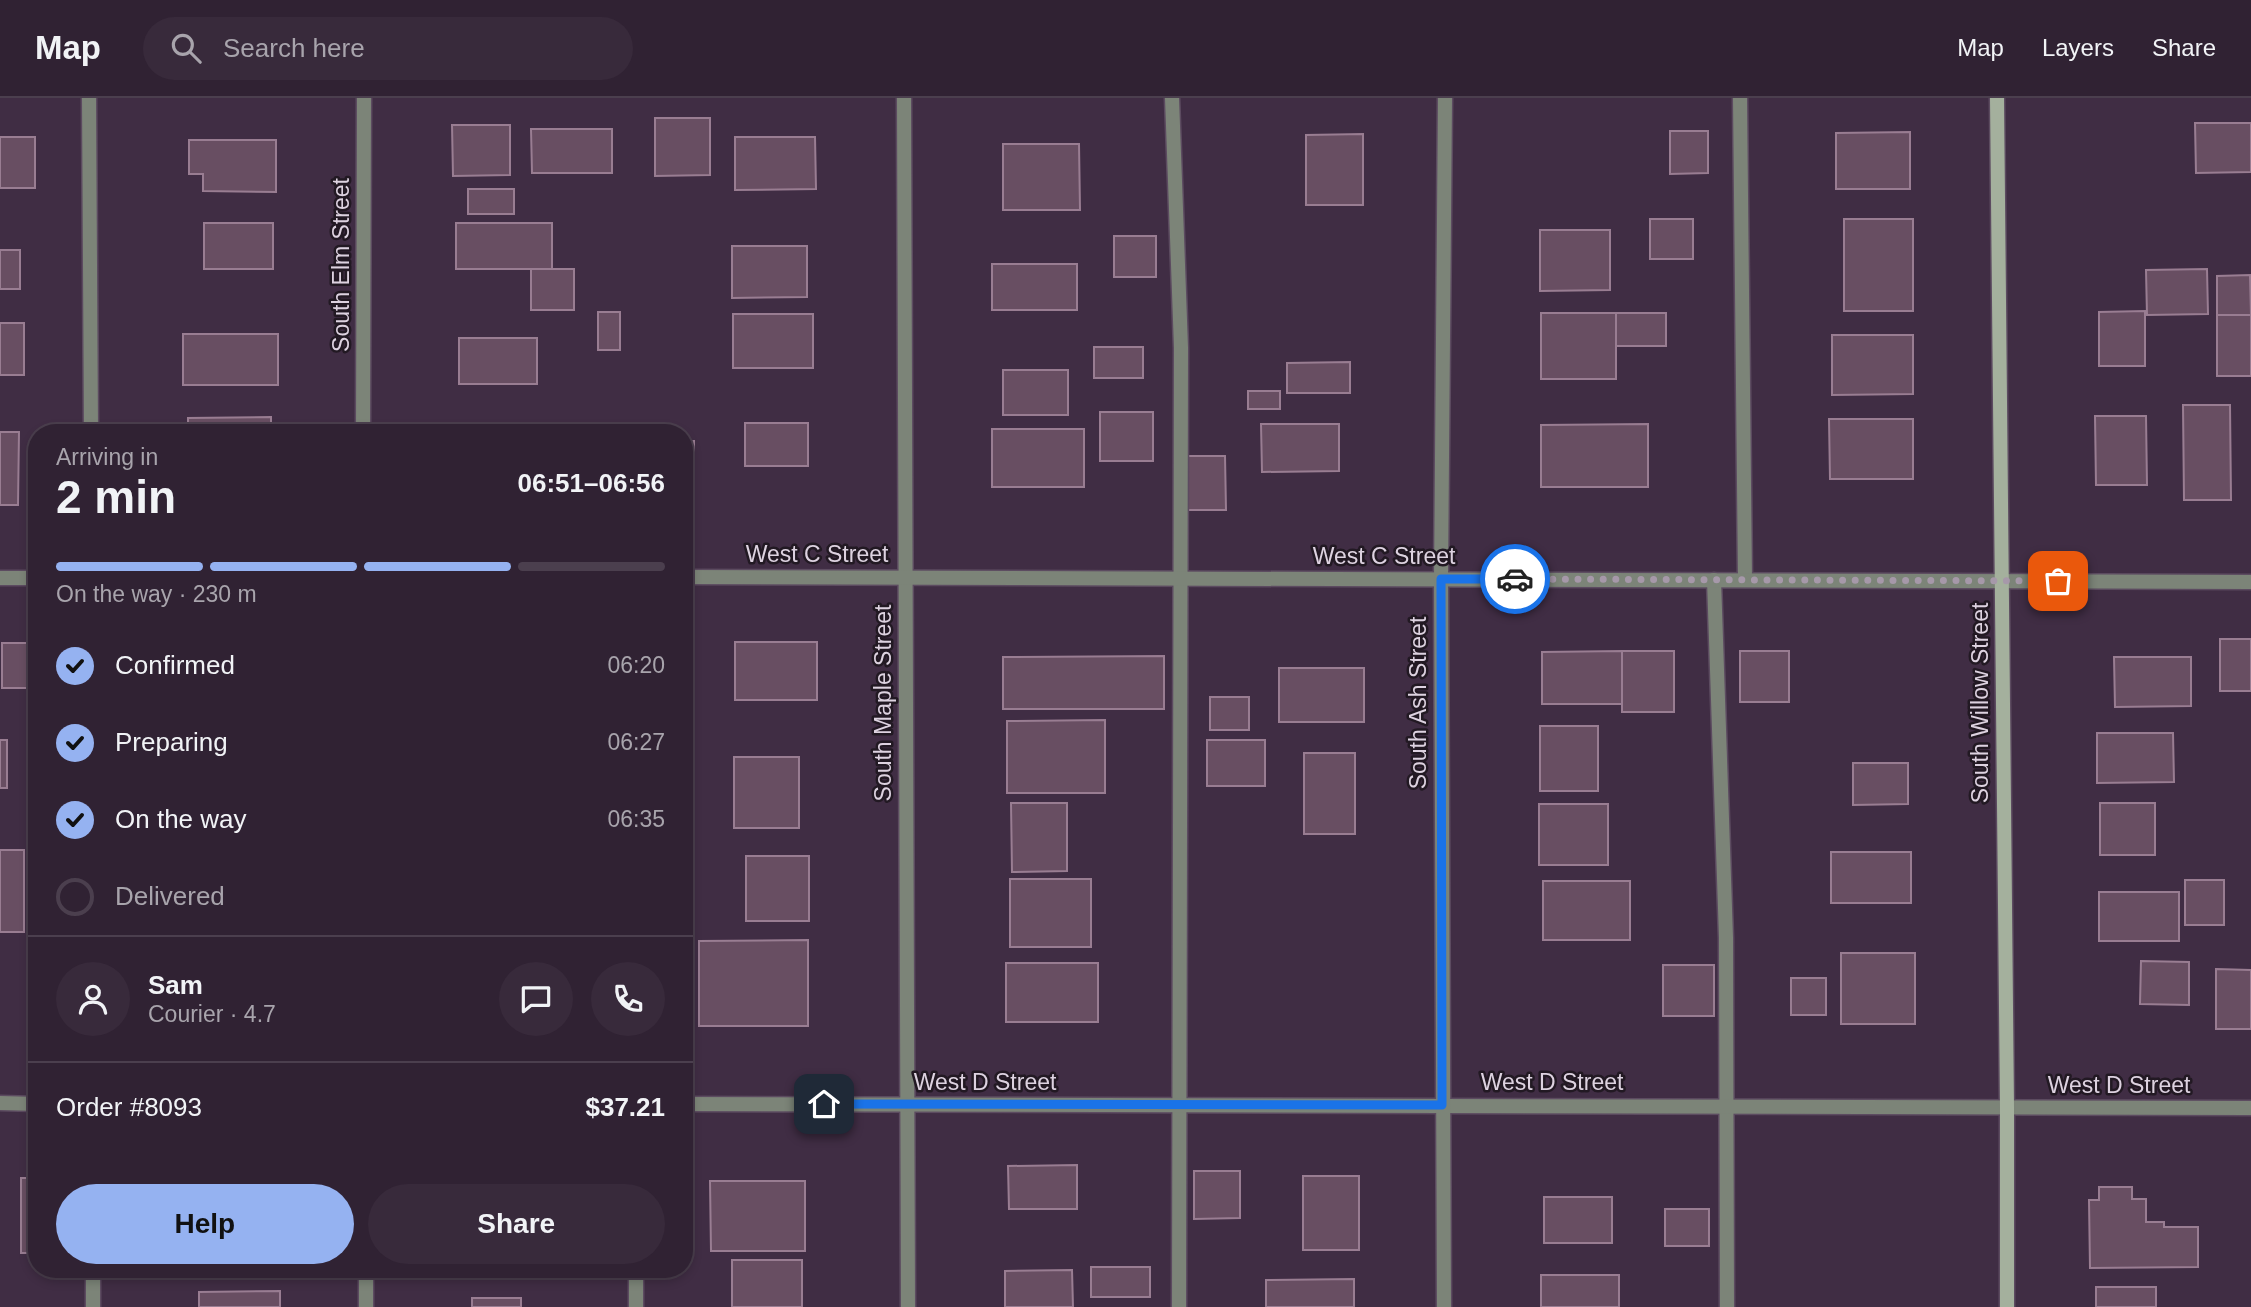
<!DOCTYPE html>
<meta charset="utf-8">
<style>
body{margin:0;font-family:Arial,sans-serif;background:#382a3b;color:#f1f3f6;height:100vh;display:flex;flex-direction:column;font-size:26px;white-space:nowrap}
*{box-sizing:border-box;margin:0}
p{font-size:23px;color:#a8a4ac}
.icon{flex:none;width:38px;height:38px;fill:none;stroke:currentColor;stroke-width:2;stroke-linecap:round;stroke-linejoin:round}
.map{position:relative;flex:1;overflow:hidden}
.side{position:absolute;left:28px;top:326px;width:665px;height:854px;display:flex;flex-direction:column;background:#302233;border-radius:28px;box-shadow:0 4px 10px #0003,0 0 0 2px #4b3f4e}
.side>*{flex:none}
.pin{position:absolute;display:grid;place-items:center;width:60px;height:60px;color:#fff;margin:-30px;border-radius:14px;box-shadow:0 4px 10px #0006}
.courier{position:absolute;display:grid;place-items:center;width:70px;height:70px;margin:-35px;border:5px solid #1a73e8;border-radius:50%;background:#fff;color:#222;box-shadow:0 2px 9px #0007}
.head em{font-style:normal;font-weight:600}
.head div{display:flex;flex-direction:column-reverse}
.head{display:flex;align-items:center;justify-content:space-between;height:119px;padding:0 28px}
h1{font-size:46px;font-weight:600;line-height:52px}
.bar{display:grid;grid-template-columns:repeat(4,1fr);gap:10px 7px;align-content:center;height:84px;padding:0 28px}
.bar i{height:9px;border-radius:5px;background:#4b3f4e}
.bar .current{background:#95b2f1}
.bar p{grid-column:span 4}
.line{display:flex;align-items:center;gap:18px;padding:0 28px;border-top:2px solid #4b3f4e}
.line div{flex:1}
.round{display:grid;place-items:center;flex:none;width:74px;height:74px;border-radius:37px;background:#382a3b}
ol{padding:0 28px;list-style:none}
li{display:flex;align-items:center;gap:21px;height:77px}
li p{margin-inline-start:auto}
li .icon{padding:7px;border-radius:50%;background:#95b2f1;color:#111;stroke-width:4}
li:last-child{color:#a8a4ac}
li i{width:38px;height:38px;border:4px solid #4b3f4e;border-radius:50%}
.button{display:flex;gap:14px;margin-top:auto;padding:14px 28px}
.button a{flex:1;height:80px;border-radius:42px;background:#95b2f1;color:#111;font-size:28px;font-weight:600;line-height:80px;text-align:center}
.button a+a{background:#382a3b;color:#f1f3f6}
header{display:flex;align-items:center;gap:42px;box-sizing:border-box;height:98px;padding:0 35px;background:#302233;border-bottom:2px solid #4b3f4e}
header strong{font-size:33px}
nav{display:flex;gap:38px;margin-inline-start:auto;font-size:24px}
.search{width:490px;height:63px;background:#382a3b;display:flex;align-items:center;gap:18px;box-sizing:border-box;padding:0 24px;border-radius:38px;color:#a8a4ac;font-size:26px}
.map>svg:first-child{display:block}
</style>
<header>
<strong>Map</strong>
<div class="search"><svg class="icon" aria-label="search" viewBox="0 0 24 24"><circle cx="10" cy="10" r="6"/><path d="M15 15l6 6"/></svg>Search here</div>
<nav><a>Map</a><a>Layers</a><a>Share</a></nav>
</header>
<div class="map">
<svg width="2251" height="1209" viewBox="0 0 2251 1209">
<rect width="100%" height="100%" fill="#402d44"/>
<g fill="#684e62" stroke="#997d92" stroke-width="2">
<path d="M 655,20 L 710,20 L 710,77 L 655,78 Z"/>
<path d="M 2195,25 L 2251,25 L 2251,74 L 2196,75 Z"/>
<path d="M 452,27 L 510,27 L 510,77 L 453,78 Z"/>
<path d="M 531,31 L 612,31 L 612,75 L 532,75 Z"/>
<path d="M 1670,33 L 1708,33 L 1708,75 L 1670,76 Z"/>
<path d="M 1910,34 L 1910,91 L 1836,91 L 1836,35 Z"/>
<path d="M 1363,36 L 1363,107 L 1306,107 L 1306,37 Z"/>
<rect x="0" y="39" width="35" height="51"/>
<path d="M 735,39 L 815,39 L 816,91 L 735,92 Z"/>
<path d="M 189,42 L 276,42 L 276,94 L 203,93 L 203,76 L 189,76 Z"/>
<path d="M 1003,46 L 1079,46 L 1080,112 L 1003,112 Z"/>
<rect x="468" y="91" width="46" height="25"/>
<rect x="1650" y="121" width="43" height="40"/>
<rect x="1844" y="121" width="69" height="92"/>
<rect x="204" y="125" width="69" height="46"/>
<rect x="456" y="125" width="96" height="46"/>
<path d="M 1540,132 L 1610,132 L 1610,192 L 1540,193 Z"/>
<rect x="1114" y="138" width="42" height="41"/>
<path d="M 732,148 L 807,148 L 807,199 L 732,200 Z"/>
<rect x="0" y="152" width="20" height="39"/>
<rect x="992" y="166" width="85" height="46"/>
<rect x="531" y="171" width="43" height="41"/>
<path d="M 2207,171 L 2208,216 L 2147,217 L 2146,172 Z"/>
<path d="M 2250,177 L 2251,217 L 2217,217 L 2217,178 Z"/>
<path d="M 2145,213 L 2145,268 L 2099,268 L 2099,214 Z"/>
<rect x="598" y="214" width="22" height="38"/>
<rect x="1541" y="215" width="75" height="66"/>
<rect x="1616" y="215" width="50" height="33"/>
<rect x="733" y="216" width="80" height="54"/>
<rect x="2217" y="217" width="34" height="61"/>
<rect x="0" y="225" width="24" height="52"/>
<rect x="183" y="236" width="95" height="51"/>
<path d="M 1832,237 L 1913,237 L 1913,296 L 1832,297 Z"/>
<rect x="459" y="240" width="78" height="46"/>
<rect x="1094" y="249" width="49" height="31"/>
<path d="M 1350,264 L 1350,295 L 1287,295 L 1287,265 Z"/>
<rect x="1003" y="272" width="65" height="45"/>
<rect x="1248" y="293" width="32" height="18"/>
<path d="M 2183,307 L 2230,307 L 2231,402 L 2184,402 Z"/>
<rect x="1100" y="314" width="53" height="49"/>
<path d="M 2095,318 L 2146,318 L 2147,387 L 2096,387 Z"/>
<path d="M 271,319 L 271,334 L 188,334 L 188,320 Z"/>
<path d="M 1829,321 L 1913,321 L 1913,381 L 1830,381 Z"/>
<rect x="745" y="325" width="63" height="43"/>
<path d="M 1261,326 L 1339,326 L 1339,373 L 1262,374 Z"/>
<path d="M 1648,326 L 1648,389 L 1541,389 L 1541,327 Z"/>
<rect x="462" y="330" width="72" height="4"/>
<rect x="992" y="331" width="92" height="58"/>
<path d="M 0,334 L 19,334 L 18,407 L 0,407 Z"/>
<rect x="684" y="343" width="10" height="42"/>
<path d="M 1182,358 L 1225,358 L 1226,412 L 1182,412 Z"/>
<rect x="2220" y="541" width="31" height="52"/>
<rect x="735" y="544" width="82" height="58"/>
<rect x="2" y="545" width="35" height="45"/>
<rect x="1622" y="553" width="52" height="61"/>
<path d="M 1622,553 L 1622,606 L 1542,606 L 1542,554 Z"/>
<rect x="1740" y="553" width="49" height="51"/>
<path d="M 1164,558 L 1164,611 L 1003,611 L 1003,559 Z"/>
<path d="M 2114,559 L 2191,559 L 2191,608 L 2115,609 Z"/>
<rect x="1279" y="570" width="85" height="54"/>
<rect x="1210" y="599" width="39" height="33"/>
<path d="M 1105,622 L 1105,695 L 1007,695 L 1007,623 Z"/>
<rect x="1540" y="628" width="58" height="65"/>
<path d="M 2097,635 L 2173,635 L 2174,684 L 2097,685 Z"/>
<rect x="0" y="642" width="7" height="48"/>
<rect x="1207" y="642" width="58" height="46"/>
<rect x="1304" y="655" width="51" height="81"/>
<rect x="734" y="659" width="65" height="71"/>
<path d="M 1853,665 L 1908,665 L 1908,706 L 1853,707 Z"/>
<path d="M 1011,705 L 1067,705 L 1067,773 L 1012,774 Z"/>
<rect x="2100" y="705" width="55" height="52"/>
<rect x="1539" y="706" width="69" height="61"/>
<rect x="0" y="752" width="24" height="82"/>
<rect x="1831" y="754" width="80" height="51"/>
<rect x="746" y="758" width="63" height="65"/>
<rect x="1010" y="781" width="81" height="68"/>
<rect x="2185" y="782" width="39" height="45"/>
<rect x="1543" y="783" width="87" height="59"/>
<rect x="2099" y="794" width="80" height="49"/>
<path d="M 808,842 L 808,928 L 699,928 L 699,843 Z"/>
<rect x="1841" y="855" width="74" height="71"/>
<path d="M 2141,863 L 2189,864 L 2189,907 L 2140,906 Z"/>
<rect x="1006" y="865" width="92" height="59"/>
<rect x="1663" y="867" width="51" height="51"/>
<path d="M 2216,871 L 2251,872 L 2251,931 L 2216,931 Z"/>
<rect x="1791" y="880" width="35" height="37"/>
<path d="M 1077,1067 L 1077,1111 L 1009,1111 L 1008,1068 Z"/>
<path d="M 1194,1073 L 1240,1073 L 1240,1120 L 1194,1121 Z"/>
<rect x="1303" y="1078" width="56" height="74"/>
<rect x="21" y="1080" width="16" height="75"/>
<path d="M 710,1083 L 805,1083 L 805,1153 L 711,1153 Z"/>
<path d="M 2099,1089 L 2132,1089 L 2132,1101 L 2146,1101 L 2146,1124 L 2164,1124 L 2164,1129 L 2198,1129 L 2198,1169 L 2090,1170 L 2089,1102 L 2099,1102 Z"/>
<rect x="1544" y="1099" width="68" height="46"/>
<rect x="1665" y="1111" width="44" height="37"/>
<rect x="732" y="1162" width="70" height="47"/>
<rect x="1091" y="1169" width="59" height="30"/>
<path d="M 1072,1172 L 1073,1209 L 1005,1209 L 1005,1173 Z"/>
<rect x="1541" y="1177" width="78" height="32"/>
<path d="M 1354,1181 L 1354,1209 L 1266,1209 L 1266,1182 Z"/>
<rect x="2096" y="1189" width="60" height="20"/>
<path d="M 280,1193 L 280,1209 L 199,1209 L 199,1194 Z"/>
<rect x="472" y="1200" width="49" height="9"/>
</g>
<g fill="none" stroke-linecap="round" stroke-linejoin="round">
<defs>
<g id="lane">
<path d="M 89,0 L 91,334"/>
<path d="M 1172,0 L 1181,250 L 1179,1209"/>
<path d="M 1740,0 L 1745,482"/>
<path d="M 1714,482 L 1726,840 L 1727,1209"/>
<path d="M 93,1171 L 93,1209"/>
<path d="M 636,1171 L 636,1209"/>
</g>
<g id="street">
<path d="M 904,0 L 908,1209"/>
<path d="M 363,334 L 364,0"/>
<path d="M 684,479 L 2251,484"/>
<path d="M 0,480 L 37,480"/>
<path d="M 0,1005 L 37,1006"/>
<path d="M 684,1006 L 2251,1010"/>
<path d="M 366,1171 L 366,1209"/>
<path d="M 1444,1209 L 1441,481 L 1445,0"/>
</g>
<path id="secondary" d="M 1997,0 L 2007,1009 L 2007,1209"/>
</defs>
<use href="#lane" stroke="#5c4b60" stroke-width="17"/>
<use href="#street" stroke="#5c4b60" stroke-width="17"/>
<use href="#secondary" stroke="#5c4b60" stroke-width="17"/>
<use href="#lane" stroke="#7c8478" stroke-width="14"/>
<use href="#street" stroke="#7c8478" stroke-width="14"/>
<use href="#secondary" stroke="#a4b09d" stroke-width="14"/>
</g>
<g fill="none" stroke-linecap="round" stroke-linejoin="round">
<path stroke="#a698a9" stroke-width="7" stroke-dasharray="0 12.6" d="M 1515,481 L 2058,483"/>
<path stroke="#1a73e8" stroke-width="9" d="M 824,1006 L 1442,1007 L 1441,481 L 1515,481"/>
</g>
<g text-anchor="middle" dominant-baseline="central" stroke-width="5" stroke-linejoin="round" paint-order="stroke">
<g font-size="23" fill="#ddd2e0" stroke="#221923">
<text transform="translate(341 167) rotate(-90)">South Elm Street</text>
<text x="817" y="456">West C Street</text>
<text x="1384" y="458">West C Street</text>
<text transform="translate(883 605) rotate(-90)">South Maple Street</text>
<text transform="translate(1418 605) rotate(-90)">South Ash Street</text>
<text transform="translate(1980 605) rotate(-90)">South Willow Street</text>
<text x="985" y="984">West D Street</text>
<text x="1552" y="984">West D Street</text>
<text x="2119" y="987">West D Street</text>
</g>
</g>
</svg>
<div class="pin" style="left:2058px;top:483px;background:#ea580c"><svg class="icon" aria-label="bag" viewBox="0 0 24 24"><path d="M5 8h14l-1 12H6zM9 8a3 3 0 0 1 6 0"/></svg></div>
<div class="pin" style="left:824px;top:1006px;background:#1f2937"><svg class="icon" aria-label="home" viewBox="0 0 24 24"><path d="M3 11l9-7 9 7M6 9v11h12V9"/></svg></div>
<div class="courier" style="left:1515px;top:481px"><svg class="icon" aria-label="car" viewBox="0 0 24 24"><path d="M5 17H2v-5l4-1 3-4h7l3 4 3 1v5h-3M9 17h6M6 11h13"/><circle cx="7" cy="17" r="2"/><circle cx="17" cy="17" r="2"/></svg></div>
<section class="side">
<div class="head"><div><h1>2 min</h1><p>Arriving in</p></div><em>06:51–06:56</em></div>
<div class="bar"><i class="current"></i><i class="current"></i><i class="current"></i><i></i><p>On the way · 230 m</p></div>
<ol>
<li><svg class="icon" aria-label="check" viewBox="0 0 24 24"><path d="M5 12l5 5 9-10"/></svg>Confirmed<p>06:20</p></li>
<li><svg class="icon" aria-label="check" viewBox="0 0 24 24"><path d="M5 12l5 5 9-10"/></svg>Preparing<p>06:27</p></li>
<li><svg class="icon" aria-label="check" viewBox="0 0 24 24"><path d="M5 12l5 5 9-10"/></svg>On the way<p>06:35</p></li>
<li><i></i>Delivered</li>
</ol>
<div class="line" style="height:126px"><a class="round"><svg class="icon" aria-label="person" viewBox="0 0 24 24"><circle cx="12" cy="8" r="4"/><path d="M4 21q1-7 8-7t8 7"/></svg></a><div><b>Sam</b><p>Courier · 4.7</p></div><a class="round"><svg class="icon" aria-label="chat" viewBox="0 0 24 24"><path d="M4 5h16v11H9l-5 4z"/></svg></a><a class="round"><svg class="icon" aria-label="phone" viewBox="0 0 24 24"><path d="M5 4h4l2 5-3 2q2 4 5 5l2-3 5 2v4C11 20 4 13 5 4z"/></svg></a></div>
<div class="line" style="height:91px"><div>Order #8093</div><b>$37.21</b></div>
<div class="button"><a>Help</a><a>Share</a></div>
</section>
</div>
